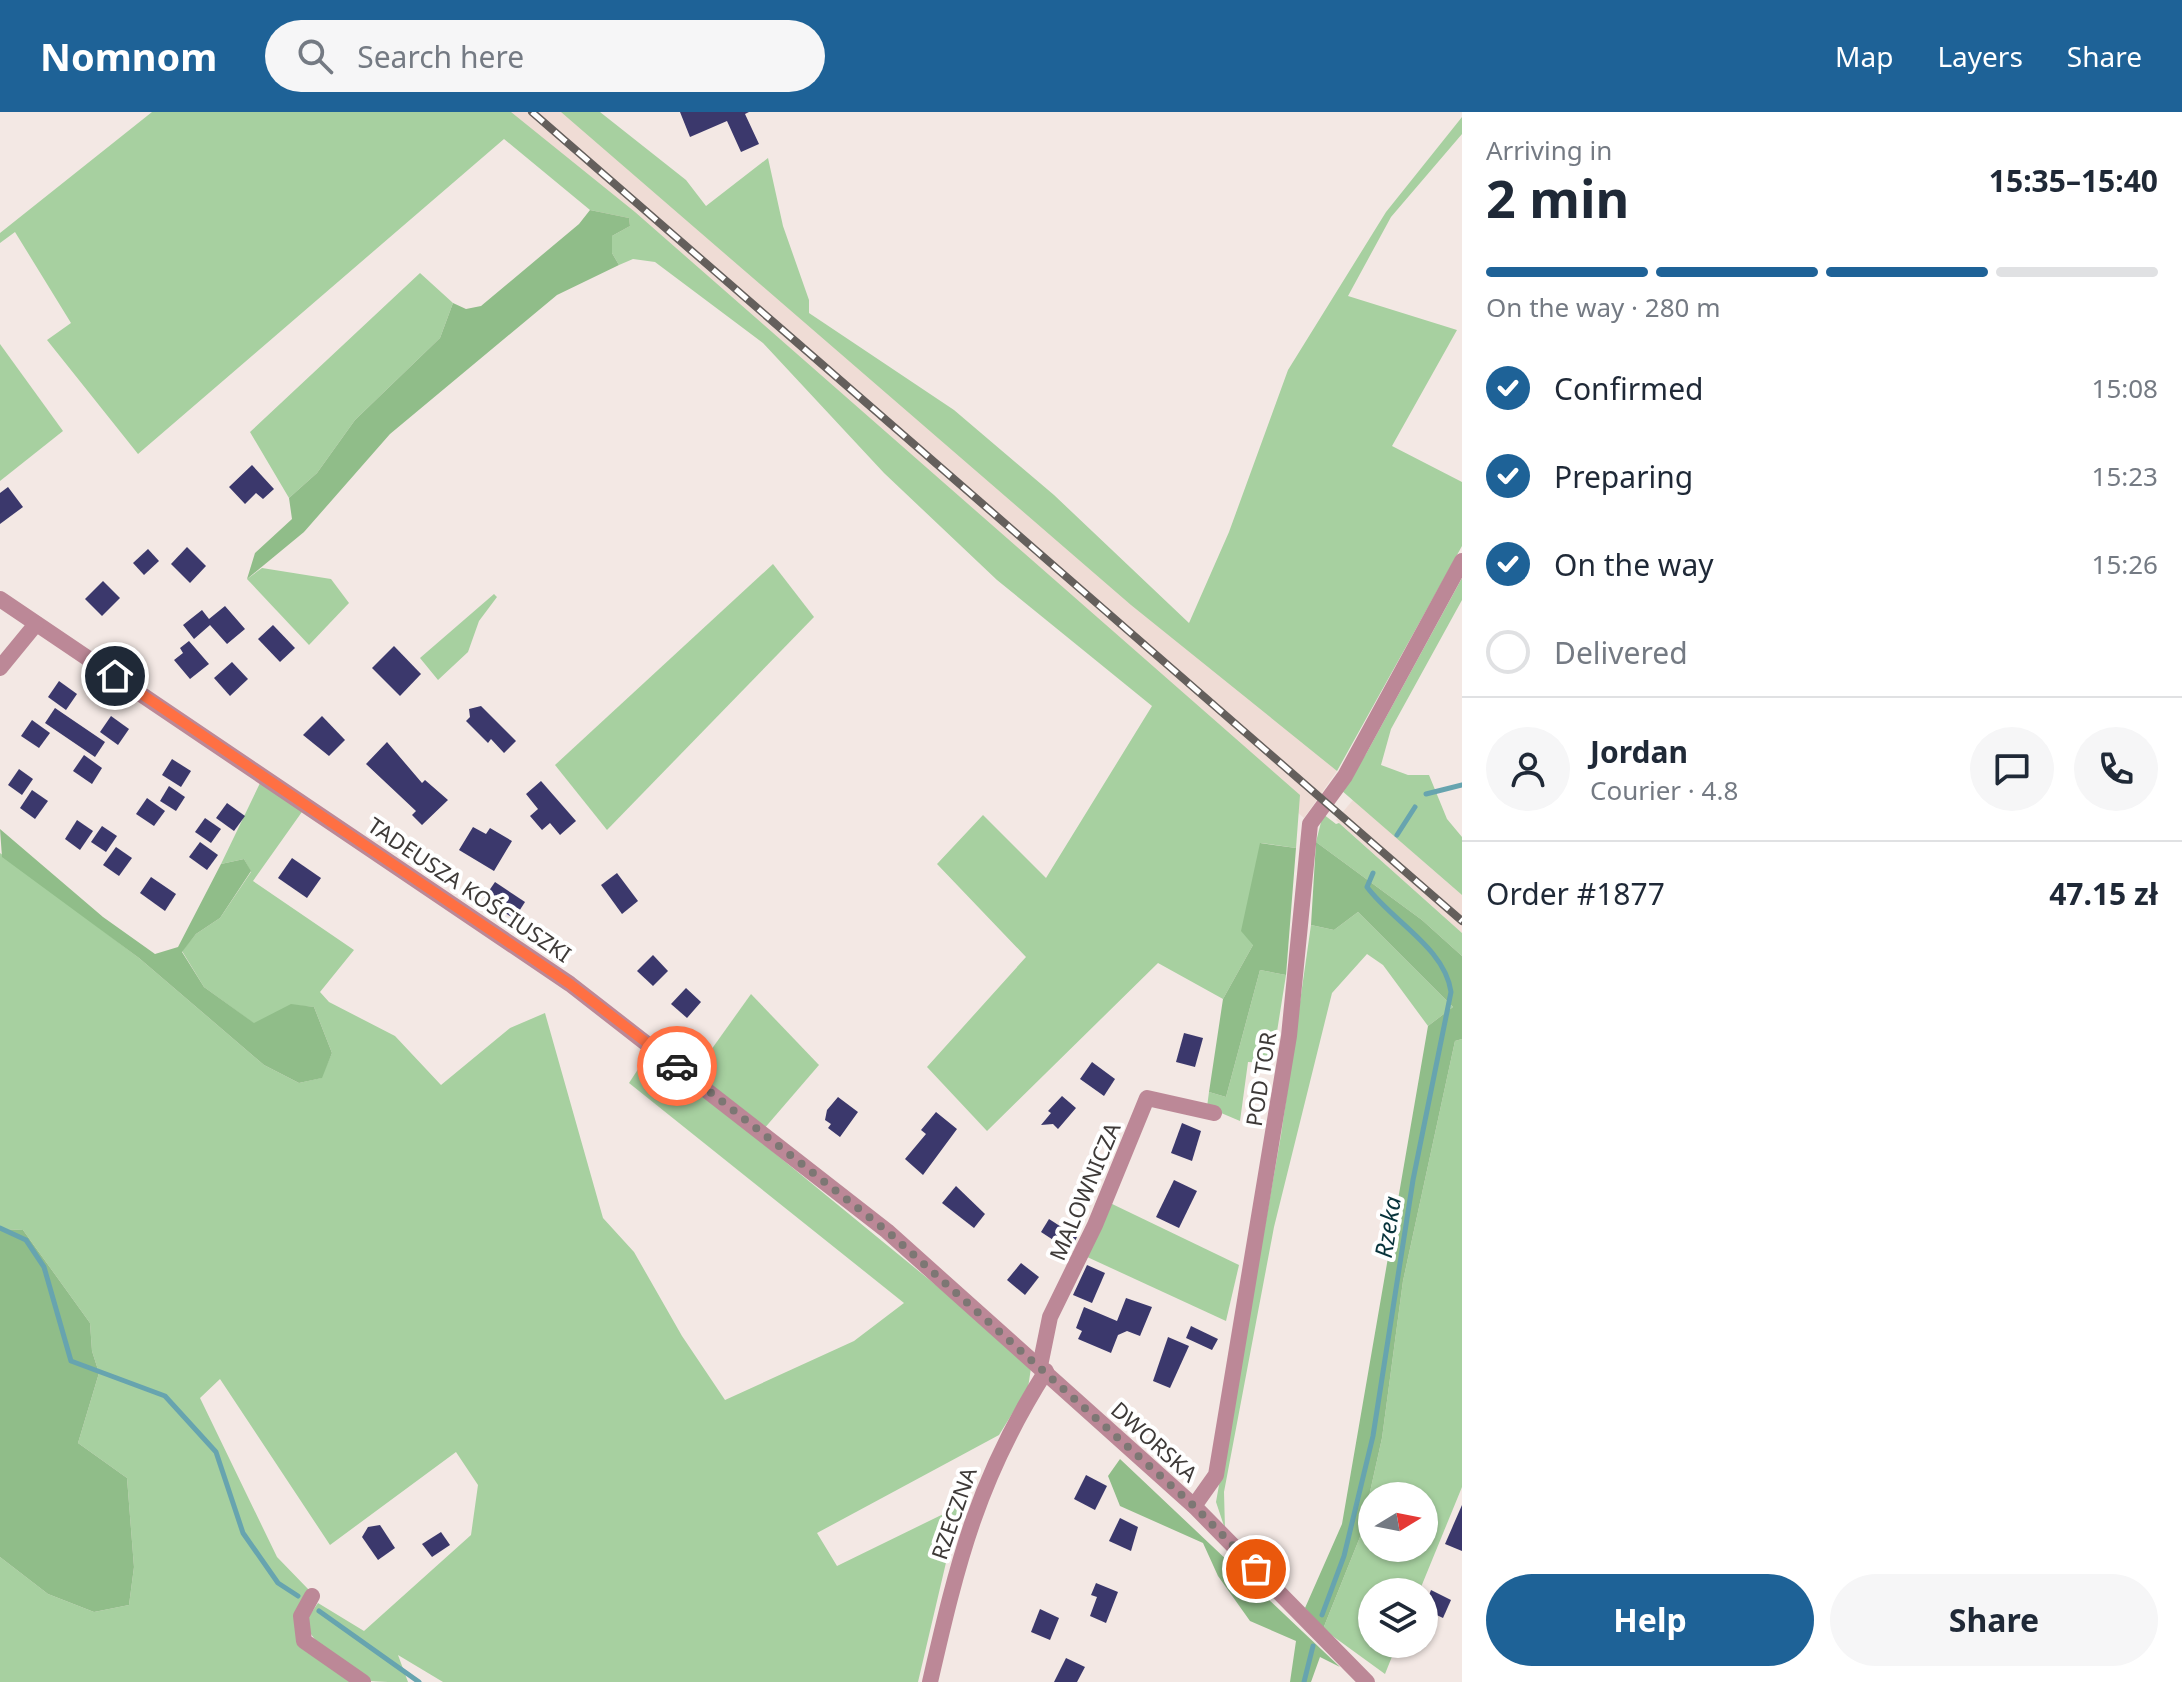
<!DOCTYPE html>
<meta charset="utf-8">
<style>
body{margin:0;font-family:"Noto Sans",sans-serif;background:#f6f6f7;color:#1f2937;height:100vh;display:flex;flex-direction:column;font-size:30px;white-space:nowrap}
*{box-sizing:border-box;margin:0}
p{font-size:26px;color:#747a83}
.icon{flex:none;width:44px;height:44px;fill:none;stroke:currentColor;stroke-width:2;stroke-linecap:round;stroke-linejoin:round}
.map{position:relative;flex:1;overflow:hidden}
.drawer{display:flex;flex-direction:column;background:#fff;width:720px}
.drawer>*{flex:none}
.needle{width:52px;rotate:80deg}
.buttons{position:absolute;left:1358px;top:1370px;display:grid;gap:16px}
.buttons a{display:grid;place-items:center;width:80px;height:80px;border-radius:50%;background:#fff;box-shadow:0 2px 6px #0004;font-size:40px}
.pin{position:absolute;display:grid;place-items:center;width:68px;height:68px;color:#fff;margin:-34px;border:4px solid #fff;border-radius:50%;box-shadow:0 2px 8px #0007}
.courier{position:absolute;display:grid;place-items:center;width:80px;height:80px;margin:-40px;border:6px solid #ff7043;border-radius:50%;background:#fff;color:#222;box-shadow:0 2px 10px #0007}
.summary em{font-style:normal;font-weight:700}
.summary div{display:flex;flex-direction:column-reverse}
.summary{display:flex;align-items:center;justify-content:space-between;height:136px;padding:0 24px}
h1{font-size:52px;font-weight:700;line-height:60px}
.bar{display:grid;grid-template-columns:repeat(4,1fr);gap:12px 8px;align-content:center;height:96px;padding:0 24px}
.bar i{height:10px;border-radius:6px;background:#e0e1e3}
.bar .active{background:#1e6297}
.bar p{grid-column:span 4}
.line{display:flex;align-items:center;gap:20px;padding:0 24px;border-top:2px solid #e0e1e3}
.line div{flex:1}
.round{display:grid;place-items:center;flex:none;width:84px;height:84px;border-radius:42px;background:#f6f6f7}
ol{padding:0 24px;list-style:none}
li{display:flex;align-items:center;gap:24px;height:88px}
li p{margin-inline-start:auto}
li .icon{padding:8px;border-radius:50%;background:#1e6297;color:#fff;stroke-width:4}
li:last-child{color:#747a83}
li i{width:44px;height:44px;border:4px solid #e0e1e3;border-radius:50%}
.action{display:flex;gap:16px;margin-top:auto;padding:16px 24px}
.action a{flex:1;height:92px;border-radius:48px;background:#1e6297;color:#fff;font-size:32px;font-weight:700;line-height:92px;text-align:center}
.action a+a{background:#f6f6f7;color:#1f2937}
header{display:flex;align-items:center;gap:48px;box-sizing:border-box;height:112px;padding:0 40px;background:#1e6297;color:#fff}
header strong{font-size:38px}
nav{display:flex;gap:44px;margin-inline-start:auto;font-size:28px}
.search{width:560px;height:72px;background:#f6f6f7;display:flex;align-items:center;gap:20px;box-sizing:border-box;padding:0 28px;border-radius:44px;color:#747a83;font-size:30px}
main{display:flex;flex:1;min-height:0}
.map>svg:first-child{display:block}
</style>
<header>
<strong>Nomnom</strong>
<div class="search"><svg class="icon" aria-label="search" viewBox="0 0 24 24"><circle cx="10" cy="10" r="6"/><path d="M15 15l6 6"/></svg>Search here</div>
<nav><a>Map</a><a>Layers</a><a>Share</a></nav>
</header>
<main>
<div class="map">
<svg width="1462" height="1570" viewBox="0 0 1462 1570">
<rect width="100%" height="100%" fill="#f3e8e4"/>
<g fill="#efdcd5">
<path d="M 472,0 L 581,0 L 675,88 L 1337,659 L 1304,706 L 763,231 Z"/>
<path d="M 1353,688 L 1462,783 L 1462,821 L 1336,708 Z"/>
</g>
<g fill="#a7d0a0" fill-rule="evenodd">
<path d="M 152,0 L 511,0 L 635,100 L 1300,683 L 1296,736 L 1261,731 L 1253,833 L 1223,887 L 1158,851 L 987,1019 L 927,955 L 1026,845 L 937,752 L 983,703 L 1046,766 L 1152,594 L 997,468 L 884,361 L 763,231 L 655,150 L 633,147 L 619,153 L 612,141 L 612,124 L 630,114 L 629,106 L 590,98 L 504,27 L 138,342 L 47,228 L 71,211 L 15,120 L 0,131 L 0,121 Z"/>
<path d="M 561,0 L 600,0 L 686,68 L 706,94 L 768,46 L 783,114 L 809,188 L 809,201 L 954,298 L 1054,383 L 1189,511 L 1229,420 L 1288,258 L 1386,100 L 1462,5 L 1462,22 L 1391,105 L 1348,184 L 1457,218 L 1392,334 L 1462,370 L 1462,434 L 1337,659 L 1131,493 Z"/>
<path d="M 420,161 L 453,191 L 440,226 L 355,308 L 317,361 L 289,386 L 250,320 Z"/>
<path d="M 0,232 L 63,319 L 0,369 Z"/>
<path d="M 773,452 L 814,505 L 607,718 L 555,653 Z"/>
<path d="M 262,456 L 331,467 L 349,491 L 309,533 L 247,467 Z"/>
<path d="M 1462,466 L 1462,488 L 1391,617 L 1381,653 L 1408,663 L 1429,663 L 1447,707 L 1462,725 L 1462,783 L 1341,678 L 1366,642 Z"/>
<path d="M 494,482 L 497,485 L 479,509 L 468,540 L 438,568 L 420,546 Z"/>
<path d="M 261,669 L 304,697 L 253,769 L 354,838 L 320,880 L 329,890 L 395,924 L 441,973 L 510,916 L 545,901 L 603,1106 L 634,1140 L 682,1224 L 725,1288 L 854,1229 L 904,1191 L 629,971 L 650,939 L 1020,1242 L 1031,1256 L 1028,1276 L 999,1323 L 817,1421 L 837,1454 L 970,1389 L 948,1442 L 918,1570 L 443,1570 L 398,1543 L 408,1570 C 397,1570 379,1570 369,1569 C 348,1561 311,1531 305,1510 L 318,1491 L 364,1519 L 471,1423 L 478,1373 L 456,1340 L 330,1433 L 220,1267 L 200,1286 L 277,1445 L 309,1478 L 295,1509 L 298,1529 L 355,1570 L 0,1570 L 0,1445 L 48,1482 L 94,1500 L 129,1493 L 134,1455 L 127,1366 L 78,1331 L 99,1261 L 92,1239 L 90,1211 L 23,1118 L 0,1117 L 0,741 L 139,846 L 264,953 L 299,971 L 321,966 L 332,941 L 314,895 L 291,893 L 256,913 L 204,875 L 182,839 L 196,822 L 220,806 L 251,760 L 244,747 L 221,752 Z"/>
<path d="M 1323,702 L 1336,712 L 1339,711 L 1462,821 L 1462,844 L 1422,808 L 1316,730 Z"/>
<path d="M 1358,800 L 1453,895 L 1428,914 L 1383,853 L 1367,842 L 1332,881 L 1274,1115 L 1224,1380 L 1225,1417 L 1216,1390 L 1281,1023 L 1311,813 L 1334,818 Z"/>
<path d="M 1260,858 L 1286,863 L 1272,951 L 1248,950 L 1240,1009 L 1207,995 L 1209,980 L 1226,985 Z"/>
<path d="M 751,882 L 819,953 L 763,1018 L 691,966 Z"/>
<path d="M 1462,927 L 1462,1375 L 1419,1480 L 1372,1480 L 1372,1532 L 1397,1532 L 1385,1562 L 1323,1517 L 1360,1425 L 1382,1326 L 1403,1169 L 1455,929 ZM 1372,1384 L 1424,1384 L 1424,1436 L 1372,1436 Z"/>
<path d="M 1108,1090 L 1239,1153 L 1226,1209 L 1085,1144 Z"/>
</g>
<g fill="#90bd89">
<path d="M 590,98 L 629,106 L 630,114 L 612,124 L 612,141 L 619,153 L 557,183 L 390,322 L 304,420 L 247,467 L 255,441 L 292,407 L 289,386 L 317,361 L 355,308 L 440,226 L 453,191 L 466,197 L 481,194 L 579,112 Z"/>
<path d="M 0,717 L 103,805 L 155,842 L 178,835 L 221,752 L 244,747 L 251,759 L 220,806 L 196,822 L 182,840 L 204,875 L 254,911 L 291,892 L 314,895 L 332,941 L 322,966 L 299,971 L 264,953 L 139,846 L 2,745 Z"/>
<path d="M 1316,730 L 1422,808 L 1462,844 L 1462,927 L 1455,929 L 1403,1169 L 1382,1326 L 1360,1425 L 1323,1517 L 1305,1496 L 1342,1412 L 1428,914 L 1453,895 L 1358,800 L 1334,818 L 1311,813 Z"/>
<path d="M 1260,731 L 1296,736 L 1286,863 L 1260,858 L 1226,985 L 1209,980 L 1223,887 L 1253,833 L 1241,819 Z"/>
<path d="M 0,1117 L 23,1118 L 90,1211 L 92,1239 L 99,1261 L 78,1331 L 127,1366 L 134,1455 L 129,1493 L 94,1500 L 48,1482 L 0,1445 Z"/>
<path d="M 1120,1347 L 1340,1555 L 1320,1545 L 1311,1570 L 1290,1570 L 1296,1529 L 1250,1509 L 1218,1464 L 1203,1431 L 1120,1394 L 1108,1364 Z"/>
</g>
<g fill="none" stroke-linecap="round" stroke-linejoin="round">
<g stroke="#67a4af" stroke-width="5">
<path d="M 1426,682 L 1462,673"/>
<path d="M 1397,723 L 1415,695"/>
<path d="M 0,1116 L 26,1128 L 44,1155 L 71,1249 L 165,1284 L 216,1340 L 243,1421 L 278,1471 L 298,1484"/>
<path d="M 319,1499 L 419,1570"/>
<path d="M 1322,1503 L 1344,1444 L 1373,1324 L 1413,1068 L 1451,880 C 1445,836 1392,809 1367,775 L 1373,761"/>
<path d="M 1304,1570 L 1313,1534"/>
</g>
</g>
<g fill="#3b386c">
<path d="M 680,0 L 749,0 L 745,2 L 759,32 L 741,40 L 727,9 L 690,25 Z"/>
<path d="M 252,353 L 274,377 L 263,387 L 256,381 L 245,392 L 229,375 Z"/>
<path d="M 8,375 L 23,395 L 0,412 L 0,381 Z"/>
<path d="M 187,435 L 206,454 L 190,471 L 171,452 Z"/>
<path d="M 148,437 L 159,449 L 144,463 L 133,451 Z"/>
<path d="M 103,469 L 120,486 L 102,504 L 85,487 Z"/>
<path d="M 225,494 L 245,517 L 227,532 L 210,513 L 194,527 L 183,513 L 202,498 L 209,507 Z"/>
<path d="M 273,513 L 295,536 L 280,550 L 258,527 Z"/>
<path d="M 189,529 L 209,552 L 190,567 L 174,548 L 183,541 L 180,536 Z"/>
<path d="M 394,534 L 421,562 L 400,584 L 372,556 Z"/>
<path d="M 232,550 L 248,567 L 230,584 L 214,566 Z"/>
<path d="M 59,569 L 77,582 L 66,598 L 48,585 Z"/>
<path d="M 481,594 L 516,629 L 504,641 L 491,627 L 488,631 L 466,609 L 470,605 L 469,597 Z"/>
<path d="M 55,596 L 105,630 L 95,645 L 45,611 Z"/>
<path d="M 111,604 L 129,617 L 118,633 L 100,620 Z"/>
<path d="M 322,604 L 345,628 L 329,644 L 303,623 Z"/>
<path d="M 32,608 L 50,621 L 39,636 L 21,624 Z"/>
<path d="M 387,630 L 422,671 L 425,668 L 448,688 L 422,713 L 412,703 L 416,699 L 366,652 Z"/>
<path d="M 84,643 L 102,656 L 92,672 L 73,659 Z"/>
<path d="M 172,647 L 191,659 L 181,675 L 162,663 Z"/>
<path d="M 19,657 L 33,667 L 22,683 L 8,673 Z"/>
<path d="M 541,669 L 576,709 L 560,723 L 550,711 L 542,718 L 530,704 L 538,697 L 526,682 Z"/>
<path d="M 169,674 L 185,685 L 176,699 L 160,689 Z"/>
<path d="M 32,678 L 48,689 L 35,707 L 20,696 Z"/>
<path d="M 147,686 L 165,699 L 154,714 L 136,702 Z"/>
<path d="M 227,691 L 245,704 L 234,719 L 216,706 Z"/>
<path d="M 205,706 L 221,717 L 211,731 L 195,720 Z"/>
<path d="M 77,708 L 93,719 L 80,738 L 65,727 Z"/>
<path d="M 102,714 L 117,724 L 106,740 L 91,730 Z"/>
<path d="M 473,715 L 486,722 L 490,716 L 512,729 L 494,759 L 459,738 Z"/>
<path d="M 200,730 L 218,743 L 207,758 L 189,745 Z"/>
<path d="M 116,735 L 132,746 L 119,764 L 103,753 Z"/>
<path d="M 292,746 L 321,766 L 307,786 L 278,766 Z"/>
<path d="M 617,761 L 638,789 L 622,802 L 601,773 Z"/>
<path d="M 151,765 L 176,782 L 165,799 L 140,781 Z"/>
<path d="M 495,770 L 525,790 L 514,807 L 484,786 Z"/>
<path d="M 653,843 L 668,859 L 653,874 L 637,859 Z"/>
<path d="M 686,876 L 701,890 L 687,906 L 671,892 Z"/>
<path d="M 1184,921 L 1203,926 L 1195,955 L 1176,950 Z"/>
<path d="M 1092,950 L 1115,967 L 1104,984 L 1080,967 Z"/>
<path d="M 1062,984 L 1076,996 L 1058,1017 L 1053,1012 L 1041,1013 L 1051,1001 L 1048,999 Z"/>
<path d="M 838,985 L 858,1000 L 840,1025 L 828,1016 L 831,1012 L 825,1008 L 827,998 Z"/>
<path d="M 936,1000 L 957,1017 L 923,1063 L 905,1047 L 926,1022 L 921,1018 Z"/>
<path d="M 1182,1011 L 1201,1019 L 1192,1049 L 1171,1041 Z"/>
<path d="M 1174,1068 L 1197,1079 L 1179,1116 L 1156,1105 Z"/>
<path d="M 956,1074 L 985,1102 L 974,1116 L 942,1091 Z"/>
<path d="M 1049,1107 L 1077,1125 L 1070,1139 L 1041,1120 Z"/>
<path d="M 1021,1151 L 1039,1165 L 1025,1183 L 1007,1168 Z"/>
<path d="M 1087,1153 L 1105,1161 L 1092,1191 L 1073,1183 Z"/>
<path d="M 1126,1186 L 1152,1195 L 1140,1224 L 1127,1219 L 1118,1223 L 1111,1241 L 1078,1227 L 1082,1219 L 1076,1216 L 1084,1195 L 1117,1209 Z"/>
<path d="M 1191,1214 L 1218,1227 L 1212,1238 L 1186,1226 Z"/>
<path d="M 1168,1225 L 1189,1234 L 1170,1276 L 1153,1269 Z"/>
<path d="M 1086,1363 L 1107,1374 L 1095,1398 L 1074,1387 Z"/>
<path d="M 1462,1393 L 1462,1439 L 1445,1432 Z"/>
<path d="M 1120,1406 L 1138,1415 L 1131,1439 L 1109,1429 Z"/>
<path d="M 380,1413 L 395,1436 L 378,1448 L 362,1425 L 368,1415 Z"/>
<path d="M 441,1420 L 450,1433 L 432,1445 L 422,1432 Z"/>
<path d="M 1096,1471 L 1118,1480 L 1106,1511 L 1090,1504 L 1097,1485 L 1091,1483 Z"/>
<path d="M 1431,1478 L 1451,1488 L 1443,1506 L 1424,1497 Z"/>
<path d="M 1040,1497 L 1059,1506 L 1050,1528 L 1031,1520 Z"/>
<path d="M 1066,1546 L 1085,1555 L 1077,1570 L 1054,1570 Z"/>
</g>
<g fill="none" stroke-linecap="round" stroke-linejoin="round">
<g stroke="#bc8897" stroke-width="16">
<path d="M 0,487 L 570,872 L 887,1119 L 1194,1394 L 1367,1570"/>
<path d="M 0,556 L 36,512"/>
<path d="M 1040,1254 L 1050,1205 L 1095,1113 L 1147,986 L 1214,1001"/>
<path d="M 1194,1394 L 1216,1363 L 1289,924 L 1310,712 L 1345,664 L 1462,449"/>
<path d="M 312,1484 L 301,1504 L 304,1529 L 363,1570"/>
<path d="M 930,1570 C 958,1448 978,1366 1046,1259"/>
</g>
<defs>
<path id="rail" d="M 532,0 L 1462,809"/>
</defs>
<use href="#rail" stroke="#645f5c" stroke-width="8"/>
<use href="#rail" stroke="#fff" stroke-width="5" stroke-dasharray="15" stroke-linecap="butt"/>
</g>
<g fill="none" stroke-linecap="round" stroke-linejoin="round">
<path stroke="#7d7774" stroke-width="8" stroke-dasharray="0 14.4" d="M 677,954 L 887,1119 L 1194,1394 L 1256,1457"/>
<path stroke="#ff7043" stroke-width="10" d="M 115,564 L 570,872 L 677,954"/>
</g>
<g text-anchor="middle" dominant-baseline="central" stroke-width="8" stroke-linejoin="round" paint-order="stroke">
<g font-size="22" fill="#3e3a38" stroke="#fff">
<text transform="translate(470 777) rotate(34)">TADEUSZA KOŚCIUSZKI</text>
<text transform="translate(1260 967) rotate(-81)">POD TOR</text>
<text transform="translate(1084 1079) rotate(-67)">MALOWNICZA</text>
<text transform="translate(1155 1329) rotate(42)">DWORSKA</text>
<text transform="translate(953 1401) rotate(-71)">RZECZNA</text>
</g>
<g font-size="24" font-style="italic" fill="#07333b" stroke="#fff">
<text transform="translate(1387 1115) rotate(-81)">Rzeka</text>
</g>
</g>
</svg>
<div class="buttons">
<a><svg class="needle" viewBox="-14 -14 28 28"><path d="M0-13l5 13h-10z" fill="#e53935"/><path d="M0 13l5-13h-10z" fill="#747a83"/></svg></a>
<a><svg class="icon" aria-label="layers" viewBox="0 0 24 24"><path d="M12 4l9 5-9 5-9-5zM3 14l9 5 9-5"/></svg></a>
</div>
<div class="pin" style="left:1256px;top:1457px;background:#ea580c"><svg class="icon" aria-label="bag" viewBox="0 0 24 24"><path d="M5 8h14l-1 12H6zM9 8a3 3 0 0 1 6 0"/></svg></div>
<div class="pin" style="left:115px;top:564px;background:#1f2937"><svg class="icon" aria-label="home" viewBox="0 0 24 24"><path d="M3 11l9-7 9 7M6 9v11h12V9"/></svg></div>
<div class="courier" style="left:677px;top:954px"><svg class="icon" aria-label="car" viewBox="0 0 24 24"><path d="M5 17H2v-5l4-1 3-4h7l3 4 3 1v5h-3M9 17h6M6 11h13"/><circle cx="7" cy="17" r="2"/><circle cx="17" cy="17" r="2"/></svg></div>
</div>
<section class="drawer">
<div class="summary"><div><h1>2 min</h1><p>Arriving in</p></div><em>15:35–15:40</em></div>
<div class="bar"><i class="active"></i><i class="active"></i><i class="active"></i><i></i><p>On the way · 280 m</p></div>
<ol>
<li><svg class="icon" aria-label="check" viewBox="0 0 24 24"><path d="M5 12l5 5 9-10"/></svg>Confirmed<p>15:08</p></li>
<li><svg class="icon" aria-label="check" viewBox="0 0 24 24"><path d="M5 12l5 5 9-10"/></svg>Preparing<p>15:23</p></li>
<li><svg class="icon" aria-label="check" viewBox="0 0 24 24"><path d="M5 12l5 5 9-10"/></svg>On the way<p>15:26</p></li>
<li><i></i>Delivered</li>
</ol>
<div class="line" style="height:144px"><a class="round"><svg class="icon" aria-label="person" viewBox="0 0 24 24"><circle cx="12" cy="8" r="4"/><path d="M4 21q1-7 8-7t8 7"/></svg></a><div><b>Jordan</b><p>Courier · 4.8</p></div><a class="round"><svg class="icon" aria-label="chat" viewBox="0 0 24 24"><path d="M4 5h16v11H9l-5 4z"/></svg></a><a class="round"><svg class="icon" aria-label="phone" viewBox="0 0 24 24"><path d="M5 4h4l2 5-3 2q2 4 5 5l2-3 5 2v4C11 20 4 13 5 4z"/></svg></a></div>
<div class="line" style="height:104px"><div>Order #1877</div><b>47.15 zł</b></div>
<div class="action"><a>Help</a><a>Share</a></div>
</section>
</main>
